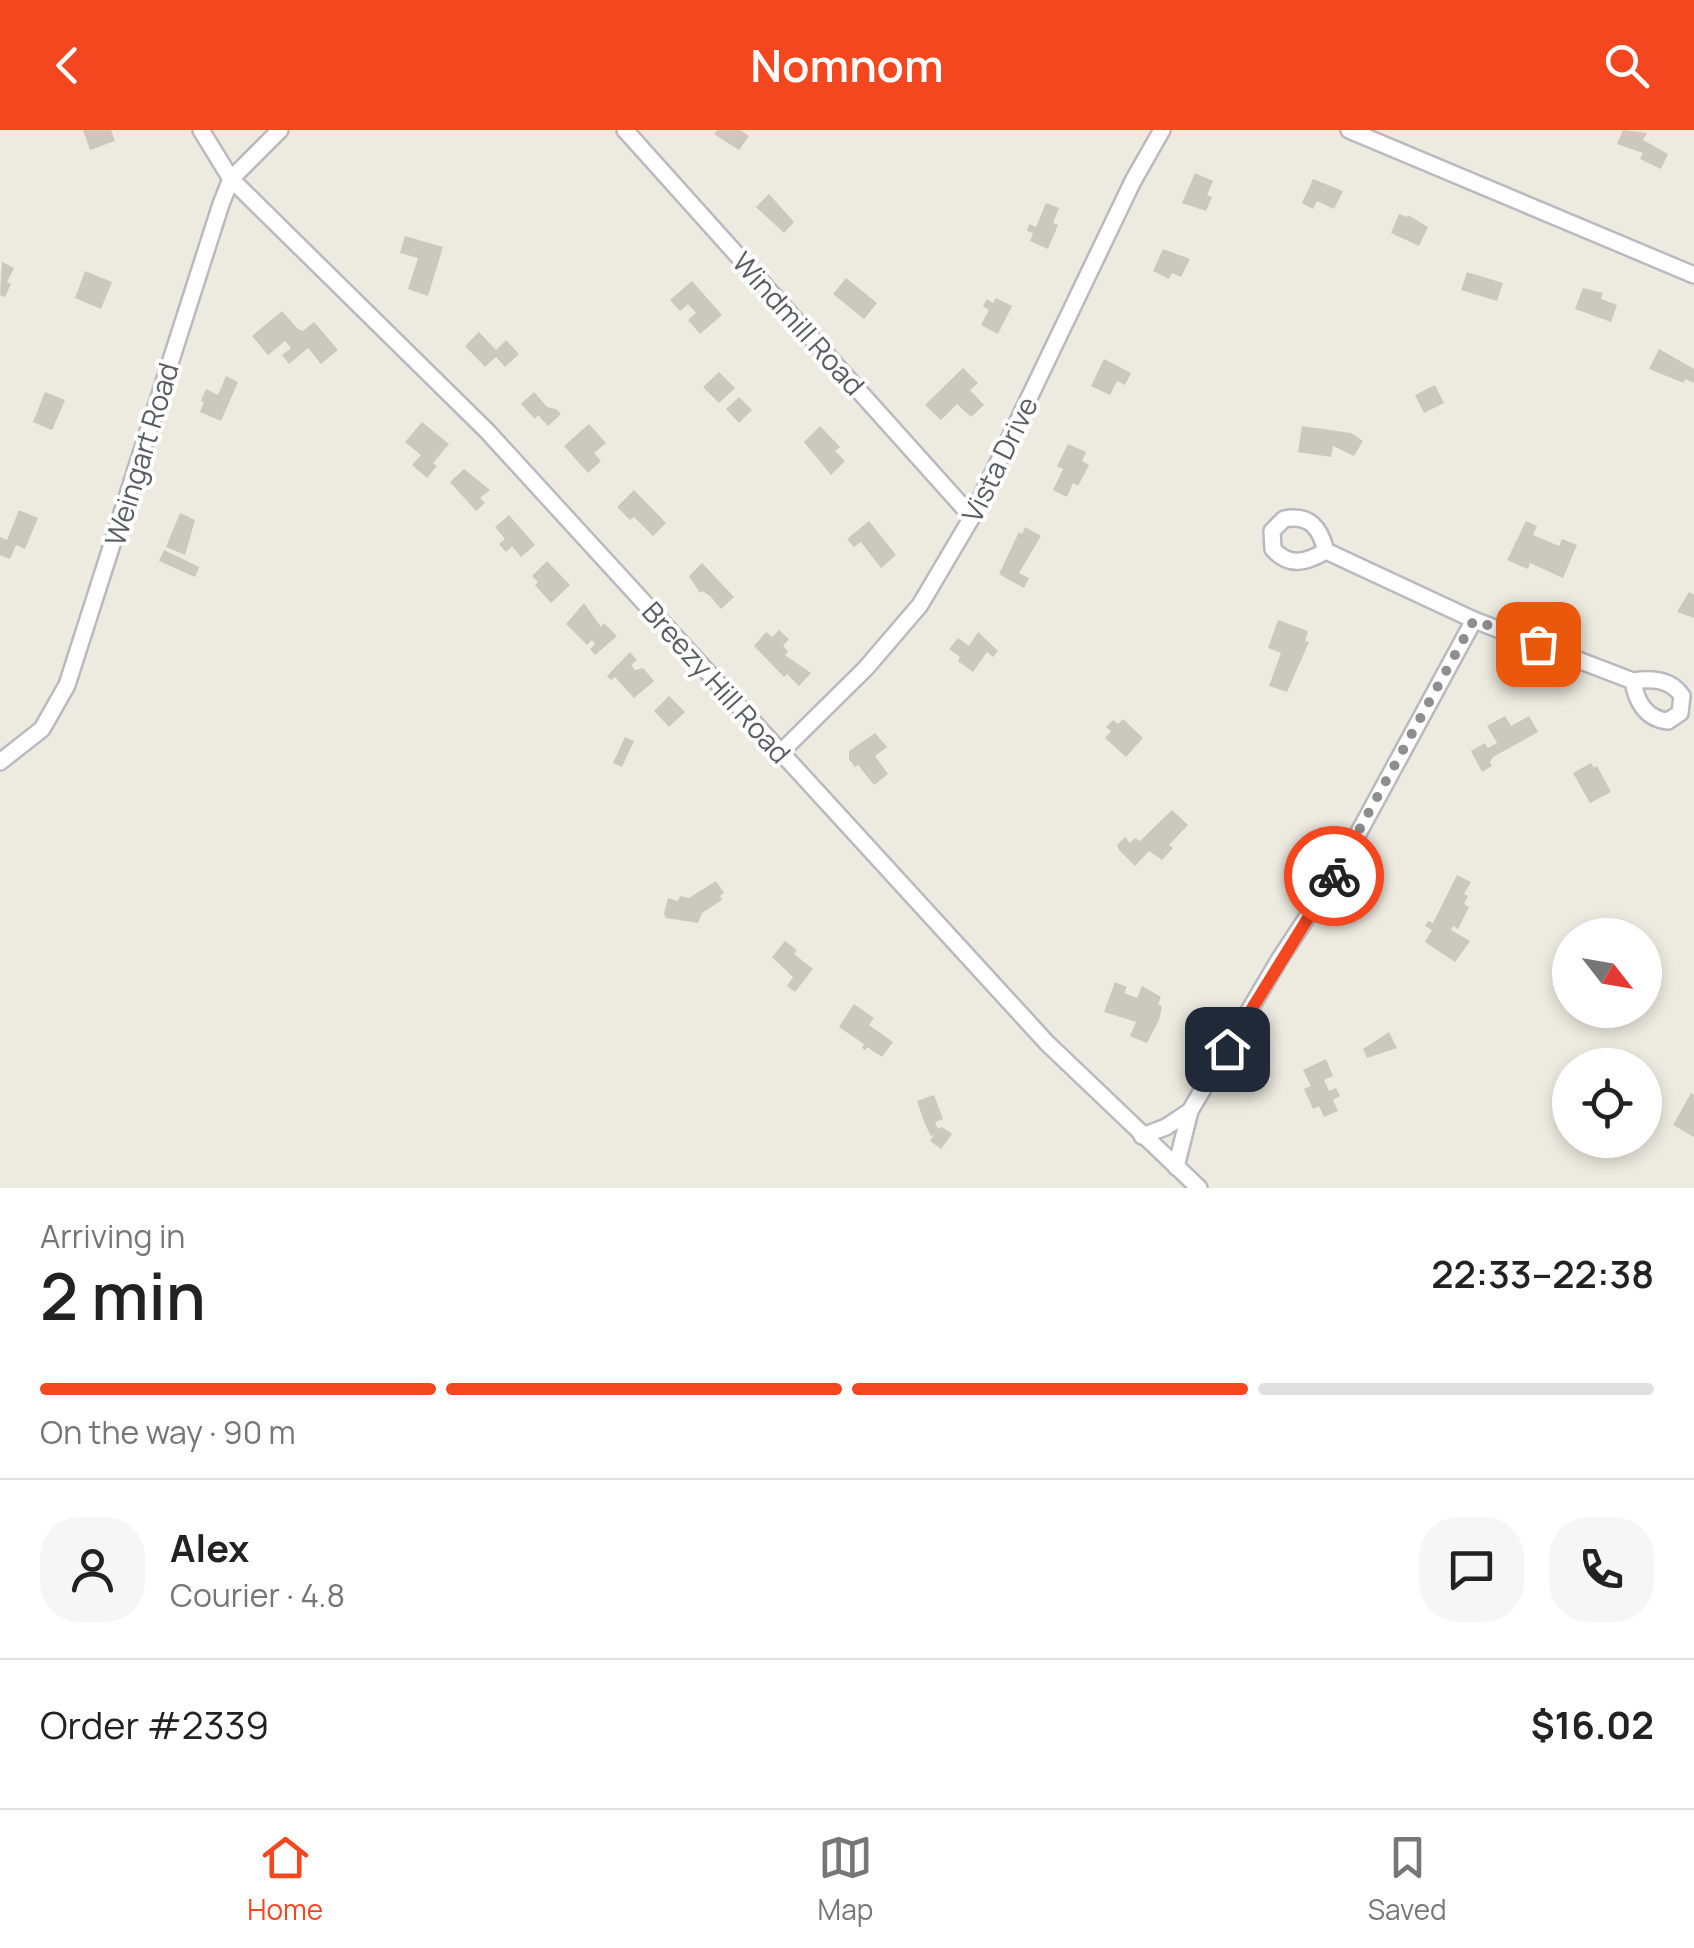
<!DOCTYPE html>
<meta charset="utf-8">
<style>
body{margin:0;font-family:Manrope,sans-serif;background:#f6f6f6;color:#222;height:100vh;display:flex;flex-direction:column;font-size:38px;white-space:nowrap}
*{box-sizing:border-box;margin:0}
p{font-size:32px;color:#767676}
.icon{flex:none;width:55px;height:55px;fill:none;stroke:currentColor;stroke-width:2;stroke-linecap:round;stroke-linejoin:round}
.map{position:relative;height:1058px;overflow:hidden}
.details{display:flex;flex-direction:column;background:#fff;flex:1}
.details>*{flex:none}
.needle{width:65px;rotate:121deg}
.tools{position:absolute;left:1552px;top:788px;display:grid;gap:20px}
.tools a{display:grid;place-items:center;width:110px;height:110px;border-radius:50%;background:#fff;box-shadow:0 5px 15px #0003;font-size:50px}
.pin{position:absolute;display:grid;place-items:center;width:85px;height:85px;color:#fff;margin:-42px;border-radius:20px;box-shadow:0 5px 15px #0006}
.courier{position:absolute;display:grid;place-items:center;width:100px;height:100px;margin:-50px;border:8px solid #f4461f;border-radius:50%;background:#fff;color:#222;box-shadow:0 2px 12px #0007}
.overview em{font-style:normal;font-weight:600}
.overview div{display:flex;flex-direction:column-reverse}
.overview{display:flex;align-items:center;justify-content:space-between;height:170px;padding:0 40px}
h1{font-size:65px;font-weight:600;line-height:75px}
.bar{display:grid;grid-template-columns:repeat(4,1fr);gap:15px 10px;align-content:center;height:120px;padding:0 40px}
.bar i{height:12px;border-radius:8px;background:#e0e0e0}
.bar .active{background:#f4461f}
.bar p{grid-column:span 4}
.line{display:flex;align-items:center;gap:25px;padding:0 40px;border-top:2px solid #e0e0e0}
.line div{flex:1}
.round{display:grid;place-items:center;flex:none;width:105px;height:105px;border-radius:40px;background:#f6f6f6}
header{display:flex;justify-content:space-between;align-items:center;height:130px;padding:0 40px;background:#f4461f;color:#fff;font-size:45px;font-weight:600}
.tab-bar{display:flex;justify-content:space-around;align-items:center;height:140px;border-top:2px solid #e0e0e0;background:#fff;font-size:28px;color:#767676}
.tab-bar a{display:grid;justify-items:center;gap:5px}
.tab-bar .active{color:#f4461f}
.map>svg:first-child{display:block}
</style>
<header><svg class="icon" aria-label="back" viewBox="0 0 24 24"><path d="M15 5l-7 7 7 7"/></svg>Nomnom<svg class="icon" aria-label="search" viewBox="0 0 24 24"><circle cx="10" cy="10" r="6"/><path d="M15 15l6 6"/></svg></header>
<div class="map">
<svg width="1694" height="1058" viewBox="0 0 1694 1058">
<rect width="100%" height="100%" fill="#edebe0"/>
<g fill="#cac8bf">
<path d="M 83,0 L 111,0 L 115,11 L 90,20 Z"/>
<path d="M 717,0 L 740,0 L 749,6 L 739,20 L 714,4 Z"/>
<path d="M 1623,0 L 1647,3 L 1643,10 L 1668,24 L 1661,39 L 1640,29 L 1643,23 L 1617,14 Z"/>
<path d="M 1195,43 L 1213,51 L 1207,65 L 1212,67 L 1206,81 L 1182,73 Z"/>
<path d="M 1313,49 L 1343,61 L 1334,79 L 1317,71 L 1313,79 L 1302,73 Z"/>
<path d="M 769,64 L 794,92 L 784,103 L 756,77 Z"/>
<path d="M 1046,73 L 1059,78 L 1053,93 L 1058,95 L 1048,119 L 1030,111 L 1033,103 L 1027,101 L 1029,94 L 1036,97 Z"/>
<path d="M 1399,84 L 1407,87 L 1408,85 L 1428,97 L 1419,116 L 1391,103 Z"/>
<path d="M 405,106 L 443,117 L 428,166 L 408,159 L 418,128 L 400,123 Z"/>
<path d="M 1163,119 L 1190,129 L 1181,147 L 1172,143 L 1169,149 L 1153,141 Z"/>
<path d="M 2,132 L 14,138 L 7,152 L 11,154 L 5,167 L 0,165 Z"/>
<path d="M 85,141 L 112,152 L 101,179 L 75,168 Z"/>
<path d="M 1467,142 L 1503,153 L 1497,171 L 1461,160 Z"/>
<path d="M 846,148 L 877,173 L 864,189 L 833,164 Z"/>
<path d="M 692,151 L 722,185 L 700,204 L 688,190 L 696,183 L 688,174 L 680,181 L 670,170 Z"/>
<path d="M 1583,158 L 1603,163 L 1601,169 L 1617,175 L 1611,192 L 1575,179 Z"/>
<path d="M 996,168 L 1012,176 L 998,204 L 981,195 L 989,180 L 983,176 L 987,169 L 993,173 Z"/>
<path d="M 282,181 L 298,199 L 303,201 L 314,192 L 338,220 L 321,234 L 308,218 L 289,234 L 282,225 L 291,218 L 285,211 L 268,225 L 252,206 Z"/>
<path d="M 479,202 L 496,220 L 506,210 L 519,224 L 505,237 L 496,227 L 485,237 L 465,216 Z"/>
<path d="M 1659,219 L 1694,239 L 1694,253 L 1685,249 L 1684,253 L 1649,239 Z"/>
<path d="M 1104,229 L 1131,243 L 1125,255 L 1117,251 L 1110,265 L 1091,256 Z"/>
<path d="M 963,238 L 978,253 L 970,260 L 984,275 L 971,287 L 957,274 L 941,290 L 925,275 Z"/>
<path d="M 719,242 L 735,258 L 719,273 L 703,257 Z"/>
<path d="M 226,246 L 238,252 L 221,291 L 200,282 L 204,272 L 201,271 L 206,259 L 218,265 Z"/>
<path d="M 1435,255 L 1444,273 L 1424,283 L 1415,265 Z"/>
<path d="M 45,262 L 65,270 L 52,300 L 33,292 Z"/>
<path d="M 534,262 L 547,277 L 556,279 L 561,284 L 548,296 L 538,285 L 535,289 L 521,274 Z"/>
<path d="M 739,267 L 752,280 L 739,293 L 726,279 Z"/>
<path d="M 422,292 L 449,314 L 433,333 L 437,336 L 427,348 L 412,335 L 421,325 L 405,312 Z"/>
<path d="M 589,294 L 606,313 L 594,323 L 601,331 L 588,343 L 564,316 Z"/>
<path d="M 820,296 L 840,317 L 835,321 L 845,331 L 831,345 L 804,312 Z"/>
<path d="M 1302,296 L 1351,303 L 1363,311 L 1354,326 L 1333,316 L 1331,327 L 1298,322 Z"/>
<path d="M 1068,314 L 1086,322 L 1082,331 L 1089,335 L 1078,356 L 1073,353 L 1067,367 L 1053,360 L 1063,339 L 1057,336 Z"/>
<path d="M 464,339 L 490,360 L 480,368 L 485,373 L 476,381 L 450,352 Z"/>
<path d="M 634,360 L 666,393 L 653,406 L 634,387 L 630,390 L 617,377 Z"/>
<path d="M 19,380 L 38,388 L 25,419 L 16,415 L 10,429 L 0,425 L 0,407 L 7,410 Z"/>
<path d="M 180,383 L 195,390 L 185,425 L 166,417 Z"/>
<path d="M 509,385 L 535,415 L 521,427 L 512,416 L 506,422 L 499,414 L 505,409 L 495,397 Z"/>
<path d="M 869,391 L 896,425 L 881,438 L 861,412 L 854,417 L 847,409 Z"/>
<path d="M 1526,391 L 1537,396 L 1533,405 L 1559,416 L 1562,409 L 1577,415 L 1563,448 L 1530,433 L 1528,439 L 1507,430 Z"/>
<path d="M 1025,397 L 1041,406 L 1019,443 L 1029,448 L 1024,458 L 999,444 L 1019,402 L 1022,404 Z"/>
<path d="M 164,420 L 199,437 L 195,447 L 159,431 Z"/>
<path d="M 547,431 L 570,455 L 551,473 L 535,455 L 538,452 L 532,446 Z"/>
<path d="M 702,433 L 734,467 L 721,479 L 710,466 L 702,461 L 700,463 L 689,446 Z"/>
<path d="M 1689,462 L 1694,465 L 1694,488 L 1677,482 Z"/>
<path d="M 584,473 L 601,497 L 604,493 L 617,506 L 595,525 L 590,519 L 595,514 L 592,510 L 587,515 L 566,494 Z"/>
<path d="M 1278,490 L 1308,501 L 1305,511 L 1309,512 L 1287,562 L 1269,556 L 1281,523 L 1268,518 Z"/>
<path d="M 779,500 L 789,509 L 783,516 L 788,521 L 785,525 L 811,543 L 799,556 L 787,544 L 784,547 L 754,516 L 766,502 L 772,507 Z"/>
<path d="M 978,502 L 998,521 L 993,527 L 987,522 L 973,542 L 958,531 L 960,527 L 949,519 L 958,508 L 969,516 Z"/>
<path d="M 630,522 L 637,530 L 631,535 L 635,540 L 643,538 L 654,551 L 634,568 L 615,547 L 611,550 L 607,546 Z"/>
<path d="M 669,566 L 685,582 L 669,597 L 654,581 Z"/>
<path d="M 1505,586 L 1511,596 L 1529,586 L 1538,602 L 1493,627 L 1490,632 L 1492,636 L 1482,642 L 1471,621 L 1485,613 L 1488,618 L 1497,613 L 1487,596 Z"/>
<path d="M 1123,589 L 1143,608 L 1126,627 L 1105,608 L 1111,601 L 1106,597 L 1113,590 L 1118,594 Z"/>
<path d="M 875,603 L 887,617 L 875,626 L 888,644 L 874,655 L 858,635 L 855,637 L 849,629 L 849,621 Z"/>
<path d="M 625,607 L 634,611 L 622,637 L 613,633 Z"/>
<path d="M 1591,633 L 1594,638 L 1597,636 L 1611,662 L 1590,673 L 1573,643 Z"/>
<path d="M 1172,680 L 1188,695 L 1169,715 L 1173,718 L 1162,730 L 1149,721 L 1135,736 L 1119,720 L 1117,715 L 1125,707 L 1130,713 L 1135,708 L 1140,711 Z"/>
<path d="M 1457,745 L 1471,752 L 1464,764 L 1468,766 L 1464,774 L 1469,777 L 1458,799 L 1453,796 L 1451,800 L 1470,811 L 1455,832 L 1425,812 L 1432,800 L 1425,796 L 1428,791 L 1433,793 Z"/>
<path d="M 716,751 L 724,763 L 720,766 L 722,770 L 702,783 L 698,793 L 666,788 L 664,784 L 668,768 L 678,771 L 680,766 L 689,768 Z"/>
<path d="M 785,811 L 797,820 L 794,824 L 813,839 L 795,862 L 787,856 L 793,847 L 772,827 Z"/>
<path d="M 1115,852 L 1127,857 L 1124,863 L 1137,868 L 1142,856 L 1161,867 L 1158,874 L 1162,877 L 1159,890 L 1147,913 L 1130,906 L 1136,892 L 1104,882 Z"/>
<path d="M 854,874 L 874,888 L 869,895 L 893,912 L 882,927 L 867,917 L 865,920 L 862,918 L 864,914 L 839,897 Z"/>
<path d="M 1389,902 L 1397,918 L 1367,928 L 1363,919 Z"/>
<path d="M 1326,929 L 1333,946 L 1324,950 L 1329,961 L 1336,958 L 1340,966 L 1333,970 L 1338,981 L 1324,987 L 1319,976 L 1313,979 L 1304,959 L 1311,956 L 1303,940 Z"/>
<path d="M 1691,963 L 1694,965 L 1694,1007 L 1673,995 Z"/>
<path d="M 934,965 L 943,989 L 935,992 L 938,999 L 942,997 L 952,1004 L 941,1019 L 930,1011 L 934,1005 L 931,1006 L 925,994 L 917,971 Z"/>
</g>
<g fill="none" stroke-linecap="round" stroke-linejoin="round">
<defs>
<g id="street">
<path d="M 201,0 L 231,49 L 487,301 L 1047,913 L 1199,1058"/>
<path d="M 625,0 L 972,387"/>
<path d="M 1349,0 L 1694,145"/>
<path d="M 1326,421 C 1307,432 1289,438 1273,419 L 1272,401 L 1284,389 C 1310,384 1320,398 1326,421 L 1474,490 L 1633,551 C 1652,548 1671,549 1682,566 L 1680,583 L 1668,591 C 1646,589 1636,571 1633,551"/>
<path d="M 782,621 L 866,538 L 920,475 L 972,387 L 1133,51 L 1162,0"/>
<path d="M 0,632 L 42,599 L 67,555 L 221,74 L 231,49 L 280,0"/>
<path d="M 1142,1006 L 1166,997 L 1190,981"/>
<path d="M 1176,1037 L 1190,981 L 1279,830 L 1340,737 L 1474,490"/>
</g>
</defs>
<use href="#street" stroke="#b8bac0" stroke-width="20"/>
<use href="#street" stroke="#fff" stroke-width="15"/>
</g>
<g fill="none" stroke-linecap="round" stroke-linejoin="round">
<path stroke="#8d8e8e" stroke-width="10" stroke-dasharray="0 18" d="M 1334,746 L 1474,490 L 1538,514"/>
<path stroke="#f4461f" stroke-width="12" d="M 1227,919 L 1334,746"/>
</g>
<g text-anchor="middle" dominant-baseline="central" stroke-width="8" stroke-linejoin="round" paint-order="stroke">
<g font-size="28" fill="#595c62" stroke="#fff">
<text transform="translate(799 193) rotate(48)">Windmill Road</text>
<text transform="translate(141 324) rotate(-73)">Weingart Road</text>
<text transform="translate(999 329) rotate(-64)">Vista Drive</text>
<text transform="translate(717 552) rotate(48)">Breezy Hill Road</text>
</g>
</g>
</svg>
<div class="tools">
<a><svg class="needle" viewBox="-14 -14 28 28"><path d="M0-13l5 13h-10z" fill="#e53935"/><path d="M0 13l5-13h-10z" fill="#767676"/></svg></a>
<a><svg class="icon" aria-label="locate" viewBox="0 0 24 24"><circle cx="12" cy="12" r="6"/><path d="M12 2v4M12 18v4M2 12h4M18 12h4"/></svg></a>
</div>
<div class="pin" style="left:1538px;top:514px;background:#ea580c"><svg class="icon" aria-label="bag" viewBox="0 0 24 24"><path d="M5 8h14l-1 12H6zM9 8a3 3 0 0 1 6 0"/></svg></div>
<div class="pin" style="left:1227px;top:919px;background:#1f2937"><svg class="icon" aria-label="home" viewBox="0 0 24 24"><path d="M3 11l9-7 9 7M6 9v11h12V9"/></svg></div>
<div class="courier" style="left:1334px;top:746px"><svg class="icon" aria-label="bike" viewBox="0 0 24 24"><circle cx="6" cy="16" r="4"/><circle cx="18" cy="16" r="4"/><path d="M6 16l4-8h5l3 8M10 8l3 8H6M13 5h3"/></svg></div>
</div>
<section class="details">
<div class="overview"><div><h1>2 min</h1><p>Arriving in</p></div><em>22:33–22:38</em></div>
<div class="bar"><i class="active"></i><i class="active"></i><i class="active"></i><i></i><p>On the way · 90 m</p></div>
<div class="line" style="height:180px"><a class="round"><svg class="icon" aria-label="person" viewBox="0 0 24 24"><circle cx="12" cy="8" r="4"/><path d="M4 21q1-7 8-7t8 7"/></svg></a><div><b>Alex</b><p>Courier · 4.8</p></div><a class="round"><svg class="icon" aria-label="chat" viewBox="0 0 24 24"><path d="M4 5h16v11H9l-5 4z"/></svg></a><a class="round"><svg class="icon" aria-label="phone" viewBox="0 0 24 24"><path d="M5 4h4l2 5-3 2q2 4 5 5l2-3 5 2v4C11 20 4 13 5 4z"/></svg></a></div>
<div class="line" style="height:130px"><div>Order #2339</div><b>$16.02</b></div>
</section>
<nav class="tab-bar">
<a class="active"><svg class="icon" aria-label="home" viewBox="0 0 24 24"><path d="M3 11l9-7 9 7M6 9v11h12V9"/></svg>Home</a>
<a><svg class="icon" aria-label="map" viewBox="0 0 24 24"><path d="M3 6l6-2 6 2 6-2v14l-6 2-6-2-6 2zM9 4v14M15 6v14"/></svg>Map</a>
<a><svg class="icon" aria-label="saved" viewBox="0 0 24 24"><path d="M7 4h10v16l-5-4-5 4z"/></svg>Saved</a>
</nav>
